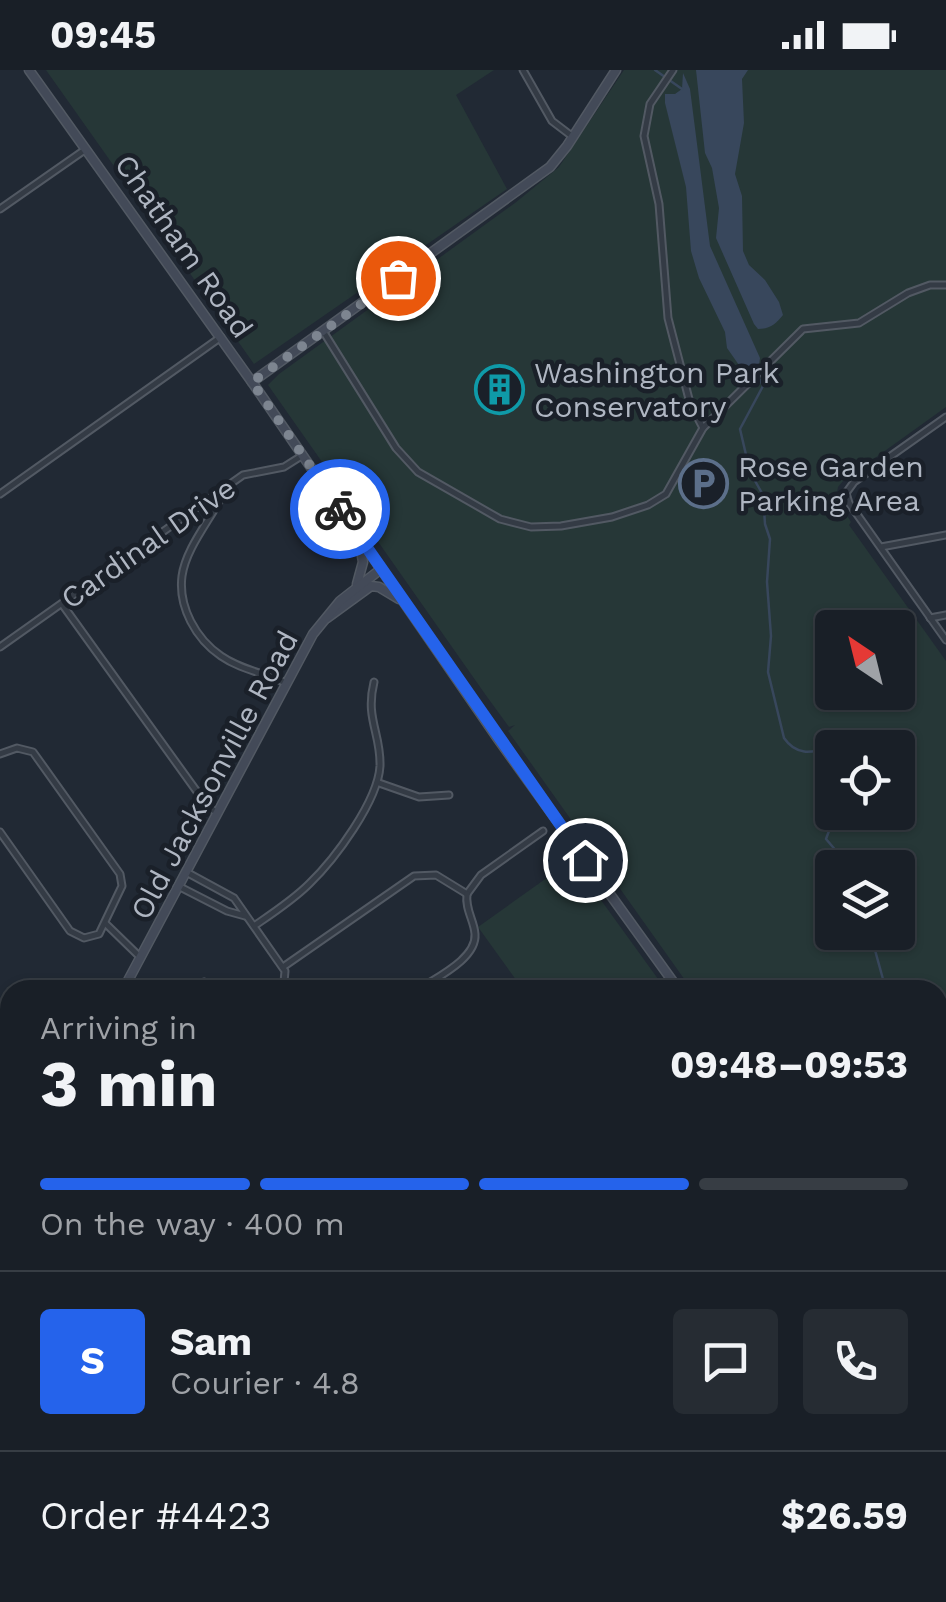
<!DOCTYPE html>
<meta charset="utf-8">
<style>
body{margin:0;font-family:"Work Sans",sans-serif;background:#262c33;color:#f1f3f6;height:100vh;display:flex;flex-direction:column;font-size:38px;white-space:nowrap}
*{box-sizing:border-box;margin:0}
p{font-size:32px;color:#9fa2a7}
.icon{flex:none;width:55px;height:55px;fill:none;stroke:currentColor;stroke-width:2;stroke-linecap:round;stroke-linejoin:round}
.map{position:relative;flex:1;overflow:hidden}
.side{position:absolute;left:0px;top:910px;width:948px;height:622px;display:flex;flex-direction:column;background:#191f27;border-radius:30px 30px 0 0;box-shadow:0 2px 8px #0004,0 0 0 2px #373d44}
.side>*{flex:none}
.needle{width:65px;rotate:325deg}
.fabs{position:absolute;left:815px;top:540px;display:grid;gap:20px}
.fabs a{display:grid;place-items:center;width:100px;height:100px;border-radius:10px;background:#191f27;box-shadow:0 2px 8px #0004,0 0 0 2px #373d44;font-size:50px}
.pin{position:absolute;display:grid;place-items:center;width:85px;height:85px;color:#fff;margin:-42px;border:5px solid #fff;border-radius:50%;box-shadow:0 2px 10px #0007}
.courier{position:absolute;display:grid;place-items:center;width:100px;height:100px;margin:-50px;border:8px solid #2563eb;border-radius:50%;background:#fff;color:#222;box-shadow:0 2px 12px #0007}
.overview em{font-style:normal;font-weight:700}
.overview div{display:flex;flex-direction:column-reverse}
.overview{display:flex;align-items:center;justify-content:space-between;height:170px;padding:0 40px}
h1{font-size:65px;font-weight:700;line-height:75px}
.bar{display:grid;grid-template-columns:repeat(4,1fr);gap:15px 10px;align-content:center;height:120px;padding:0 40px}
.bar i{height:12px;border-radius:8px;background:#373d44}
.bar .active{background:#2563eb}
.bar p{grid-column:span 4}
.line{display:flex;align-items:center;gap:25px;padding:0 40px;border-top:2px solid #373d44}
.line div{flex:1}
.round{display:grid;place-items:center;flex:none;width:105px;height:105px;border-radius:10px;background:#262c33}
.status{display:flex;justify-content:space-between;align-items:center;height:70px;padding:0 50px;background:#191f27;direction:ltr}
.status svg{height:28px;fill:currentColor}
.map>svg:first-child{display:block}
</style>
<div class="status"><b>09:45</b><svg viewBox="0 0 49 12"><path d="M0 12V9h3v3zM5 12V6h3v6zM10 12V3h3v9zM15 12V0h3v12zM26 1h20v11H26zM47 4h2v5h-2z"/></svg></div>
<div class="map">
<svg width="946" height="1532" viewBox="0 0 946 1532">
<rect width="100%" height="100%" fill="#212934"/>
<g fill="#263737" fill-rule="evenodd">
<path d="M 46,0 L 494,0 L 456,25 L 507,119 L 254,294 Z"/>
<path d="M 624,0 L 946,0 L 946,337 L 843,411 L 838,417 L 836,428 L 851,452 L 849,455 L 946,591 L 946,1266 L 939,1269 L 938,920 L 692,920 L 508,661 L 515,655 L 509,657 L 485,624 L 268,315 L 279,304 L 515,133 L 559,97 ZM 832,558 L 898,558 L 898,622 L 832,622 ZM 832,678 L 898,678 L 898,742 L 832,742 ZM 832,798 L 898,798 L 898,862 L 832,862 Z"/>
<path d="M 572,790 L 666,920 L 511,920 L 519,914 L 478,857 Z"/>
<path d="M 10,1272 L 10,1487 L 0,1473 L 0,1279 Z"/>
<path d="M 35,1523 L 366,1523 L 352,1532 L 42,1532 Z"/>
</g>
<g fill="#38475c">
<path d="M 696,0 L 748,0 L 742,9 L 744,53 L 735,104 L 742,126 L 743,181 L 749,195 L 765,210 L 779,232 L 783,245 C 776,254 770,259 758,259 L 754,254 L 716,168 L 719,138 L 712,98 L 705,83 Z"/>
<path d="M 683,3 L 690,19 L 710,176 L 760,288 L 759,295 L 746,305 L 727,278 L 725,262 L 699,208 L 691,181 L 686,117 L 665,33 L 665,24 L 675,24 L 682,19 Z"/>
</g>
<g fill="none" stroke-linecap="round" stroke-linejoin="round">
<g stroke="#38475c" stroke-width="2.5">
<path d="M 655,0 L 682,19"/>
<path d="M 754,299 L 763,316 L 740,359 L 750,402 L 763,425 L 765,454 L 770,469 L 767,512 L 771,566 L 768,602 L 784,668 C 797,687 813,682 832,678"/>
<path d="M 839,678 L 852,678"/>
<path d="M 845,742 L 833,750 L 826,769 L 838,783 L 860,798"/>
<path d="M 870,862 L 886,920"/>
<path d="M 938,951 L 940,962 L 938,966"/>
<path d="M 938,1021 L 946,1028"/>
</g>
<defs>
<g id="street">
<path d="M 523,0 L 552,51 L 573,67"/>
<path d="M 673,0 L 650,34 L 644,66 L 659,134 L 668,248 L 690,333 L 703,358"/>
<path d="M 0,139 L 86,79"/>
<path d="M 323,261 L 396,378 L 418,402 L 500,449 L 531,457 L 561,456 L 612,447 L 648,435 L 666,424 L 703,358 L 803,259 L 859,253 L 908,223 L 930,215 L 946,215"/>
<path d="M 946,347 L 854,412 L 846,423 L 849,433 L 946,570"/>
<path d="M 224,422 C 212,448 186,477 182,506 C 178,537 196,569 221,586 C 241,600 265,603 286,613"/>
<path d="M 0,424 L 221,267"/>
<path d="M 881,477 L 946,465"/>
<path d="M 62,534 L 208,737 L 218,743"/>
<path d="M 930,548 L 946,545"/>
<path d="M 0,577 L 243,405 L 284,397 L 303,385"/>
<path d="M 0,684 L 17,678 L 33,682 L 120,804 L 122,816 L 99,864 L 84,868 L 70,861 L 0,762"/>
<path d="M 379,713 L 419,727 L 449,725"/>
<path d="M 188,803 L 234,828 L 285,901 L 284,912 L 277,920"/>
<path d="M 180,817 L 227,841 L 245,846"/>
<path d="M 467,824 L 481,805 L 543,761"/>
<path d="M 106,854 L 140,887"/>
<path d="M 254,856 C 273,843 293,830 309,814 C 335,789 378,731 380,696 C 381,663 365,649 374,612"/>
<path d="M 283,897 L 414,806 L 436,805 L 467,824"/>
<path d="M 204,912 L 210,920"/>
<path d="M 418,920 C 435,908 477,889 475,864 C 474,850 465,840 467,824"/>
<path d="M 0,1179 L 10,1194"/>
<path d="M 0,1205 L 10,1198"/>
<path d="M 938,1498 L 946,1497"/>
<path d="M 529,1522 L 536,1532"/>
<path d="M 720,1522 L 727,1532"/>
<path d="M 463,1532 L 476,1522"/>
<path d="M 882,1532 L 896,1522"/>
</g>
<g id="secondary">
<path d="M 29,0 L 252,312 L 498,669 L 679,920"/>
<path d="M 252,312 L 550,97 L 567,76 L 616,0"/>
<path d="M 357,514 L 363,492 L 359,469"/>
<path d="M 327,548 L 371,516 L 379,517 L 399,529"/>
<path d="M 123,920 L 313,564 L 340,531 L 381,499"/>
<path d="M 0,1014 L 10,1007"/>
<path d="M 938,1275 L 946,1279"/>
<path d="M 938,1286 L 946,1299"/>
<path d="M 938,1308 L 946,1302"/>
<path d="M 733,1532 L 746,1522"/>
</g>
</defs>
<use href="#street" stroke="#525963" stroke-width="9"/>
<use href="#secondary" stroke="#525963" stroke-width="11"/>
<use href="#street" stroke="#343b45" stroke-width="5"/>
<use href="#secondary" stroke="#434a58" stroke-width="8"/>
</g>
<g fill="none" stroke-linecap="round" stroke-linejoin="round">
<path stroke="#7d8590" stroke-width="10" stroke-dasharray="0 18" d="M 340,439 L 252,312 L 398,208"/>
<path stroke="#2563eb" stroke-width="12" d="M 340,439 L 585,790"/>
</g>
<defs>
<symbol id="building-ring" viewBox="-11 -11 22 22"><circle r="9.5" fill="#1a2029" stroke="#0f9aa8" stroke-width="1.5"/><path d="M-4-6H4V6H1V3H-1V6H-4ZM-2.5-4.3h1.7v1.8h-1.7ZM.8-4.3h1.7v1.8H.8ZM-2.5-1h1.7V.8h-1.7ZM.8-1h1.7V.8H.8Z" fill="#0f9aa8"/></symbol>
<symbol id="parking-ring" viewBox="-11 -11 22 22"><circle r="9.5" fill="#1a2029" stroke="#5c6f8a" stroke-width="1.5"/><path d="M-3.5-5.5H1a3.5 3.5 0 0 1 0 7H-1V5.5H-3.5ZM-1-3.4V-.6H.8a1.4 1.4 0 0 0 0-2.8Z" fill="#5c6f8a"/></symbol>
</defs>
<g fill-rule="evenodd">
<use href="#building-ring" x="472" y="292" width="55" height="55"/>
<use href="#parking-ring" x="676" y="386" width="55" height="55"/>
</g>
<g text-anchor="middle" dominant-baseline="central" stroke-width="9" stroke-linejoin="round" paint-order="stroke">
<g font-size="30" fill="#afb6c2" stroke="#1a2029">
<text transform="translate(184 176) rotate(55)">Chatham Road</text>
<text transform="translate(148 473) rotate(-35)">Cardinal Drive</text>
<text transform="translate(214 705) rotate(-62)">Old Jacksonville Road</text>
</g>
<g font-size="30" fill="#afb6c2" stroke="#1a2029" text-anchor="start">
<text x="534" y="302">Washington Park<tspan x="534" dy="34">Conservatory</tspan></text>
<text x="738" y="396">Rose Garden<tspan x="738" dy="34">Parking Area</tspan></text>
</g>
</g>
</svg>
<div class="fabs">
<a><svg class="needle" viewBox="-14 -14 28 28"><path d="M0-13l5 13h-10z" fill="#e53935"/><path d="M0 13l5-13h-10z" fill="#9fa2a7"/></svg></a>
<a><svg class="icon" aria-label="locate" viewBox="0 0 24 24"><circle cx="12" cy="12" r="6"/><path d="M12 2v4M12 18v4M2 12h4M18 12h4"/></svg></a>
<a><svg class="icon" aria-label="layers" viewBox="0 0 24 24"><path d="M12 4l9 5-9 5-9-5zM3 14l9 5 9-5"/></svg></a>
</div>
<div class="pin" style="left:398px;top:208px;background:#ea580c"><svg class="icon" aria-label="bag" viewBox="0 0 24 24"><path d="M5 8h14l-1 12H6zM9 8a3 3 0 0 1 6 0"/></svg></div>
<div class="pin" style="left:585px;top:790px;background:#1f2937"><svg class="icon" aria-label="home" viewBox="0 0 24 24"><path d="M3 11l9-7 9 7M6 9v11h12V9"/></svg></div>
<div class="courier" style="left:340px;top:439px"><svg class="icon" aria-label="bike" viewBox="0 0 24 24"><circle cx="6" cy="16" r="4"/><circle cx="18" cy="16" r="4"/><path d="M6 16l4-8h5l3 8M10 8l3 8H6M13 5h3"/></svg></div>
<section class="side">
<div class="overview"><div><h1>3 min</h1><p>Arriving in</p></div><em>09:48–09:53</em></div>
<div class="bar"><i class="active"></i><i class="active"></i><i class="active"></i><i></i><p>On the way · 400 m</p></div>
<div class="line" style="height:180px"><b class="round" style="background:#2563eb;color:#fff">S</b><div><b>Sam</b><p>Courier · 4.8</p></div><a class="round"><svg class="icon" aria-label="chat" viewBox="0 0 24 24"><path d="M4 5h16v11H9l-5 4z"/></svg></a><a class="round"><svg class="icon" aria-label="phone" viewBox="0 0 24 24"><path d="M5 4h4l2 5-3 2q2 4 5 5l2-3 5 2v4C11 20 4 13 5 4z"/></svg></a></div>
<div class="line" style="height:130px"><div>Order #4423</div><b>$26.59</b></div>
</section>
</div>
